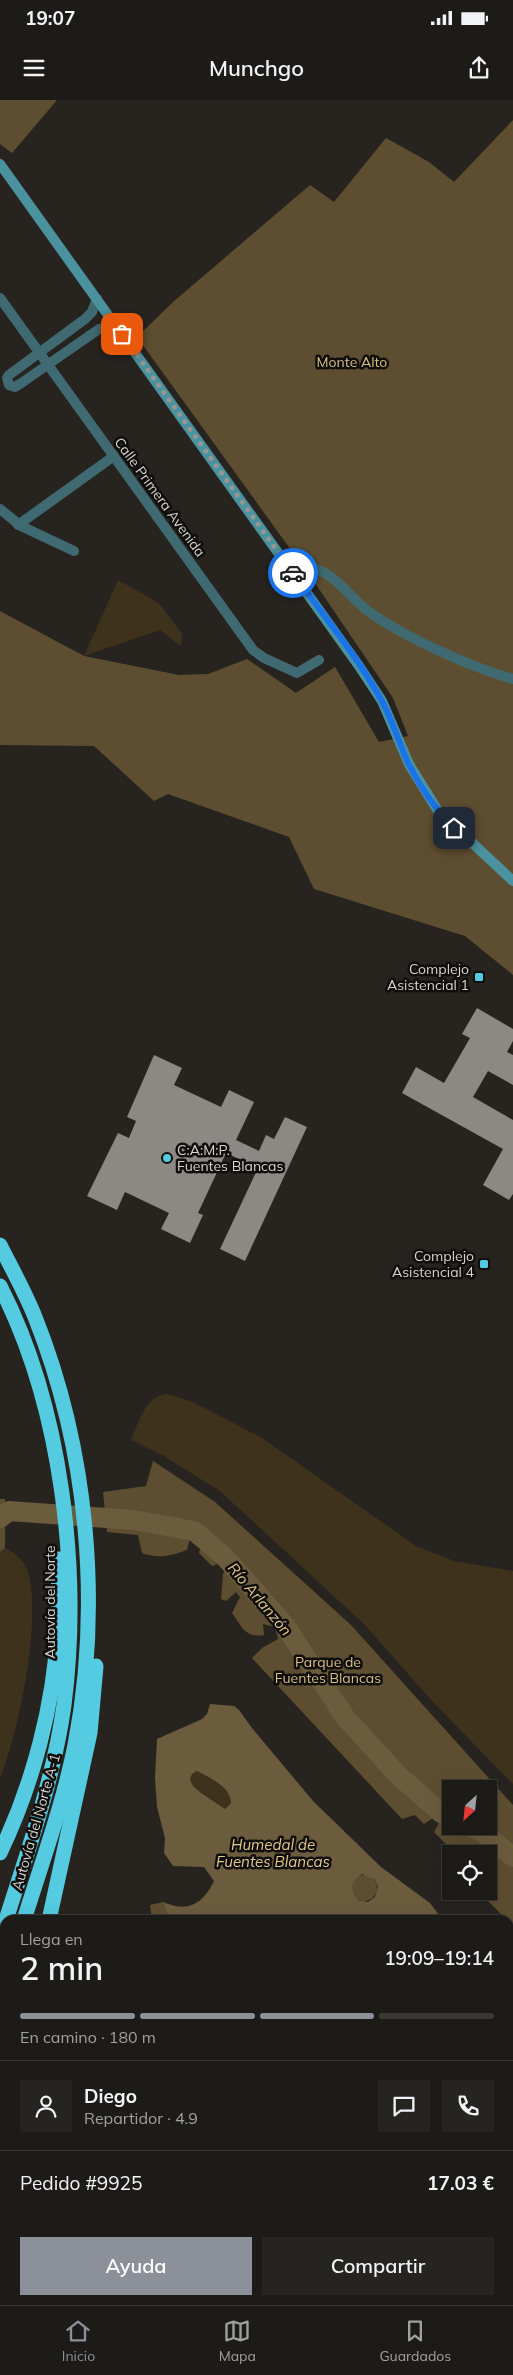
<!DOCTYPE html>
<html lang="es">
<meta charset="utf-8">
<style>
body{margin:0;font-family:Mulish,sans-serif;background:#252421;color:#f1f3f6;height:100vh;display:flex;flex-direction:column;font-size:19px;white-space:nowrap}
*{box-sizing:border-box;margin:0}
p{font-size:16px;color:#a0a1a2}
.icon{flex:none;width:28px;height:28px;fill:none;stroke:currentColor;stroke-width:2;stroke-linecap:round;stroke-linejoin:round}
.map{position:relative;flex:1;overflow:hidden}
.side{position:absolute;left:0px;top:1815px;width:514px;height:390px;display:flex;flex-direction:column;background:#1d1b18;border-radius:15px 15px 0 0;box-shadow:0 5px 20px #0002,0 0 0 1px #3b3937}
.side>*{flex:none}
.needle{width:32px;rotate:207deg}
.tools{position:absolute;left:442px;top:1680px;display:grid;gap:10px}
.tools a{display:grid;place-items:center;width:55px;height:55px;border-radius:0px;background:#1d1b18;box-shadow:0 5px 20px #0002,0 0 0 1px #3b3937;font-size:25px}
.pin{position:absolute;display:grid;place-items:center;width:42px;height:42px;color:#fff;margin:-21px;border-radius:10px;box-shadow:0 2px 8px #0006}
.courier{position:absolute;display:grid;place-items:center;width:50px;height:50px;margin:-25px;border:4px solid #1a73e8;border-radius:50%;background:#fff;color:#222;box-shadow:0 1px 6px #0007}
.head em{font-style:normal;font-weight:600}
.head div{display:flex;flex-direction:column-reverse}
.head{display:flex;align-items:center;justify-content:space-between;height:85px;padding:0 20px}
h1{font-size:32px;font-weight:600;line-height:38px}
.bar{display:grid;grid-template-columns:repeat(4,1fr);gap:8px 5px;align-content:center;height:60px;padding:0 20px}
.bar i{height:6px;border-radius:4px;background:#3b3937}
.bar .on{background:#8c9099}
.bar p{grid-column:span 4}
.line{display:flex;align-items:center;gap:12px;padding:0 20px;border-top:1px solid #3b3937}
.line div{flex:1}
.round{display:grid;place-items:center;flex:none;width:52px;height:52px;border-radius:0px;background:#252421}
.button{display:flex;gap:10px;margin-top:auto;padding:10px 20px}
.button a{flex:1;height:58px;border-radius:0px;background:#8c9099;color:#fff;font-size:20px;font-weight:600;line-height:58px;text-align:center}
.button a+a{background:#252421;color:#f1f3f6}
.status{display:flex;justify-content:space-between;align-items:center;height:35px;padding:0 25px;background:#1d1b18;direction:ltr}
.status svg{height:14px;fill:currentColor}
header{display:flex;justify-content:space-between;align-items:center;height:65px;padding:0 20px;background:#1d1b18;font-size:22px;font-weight:600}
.tabs{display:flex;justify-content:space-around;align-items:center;height:70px;border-top:1px solid #3b3937;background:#1d1b18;font-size:14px;color:#a0a1a2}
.tabs a{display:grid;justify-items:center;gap:2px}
.tabs .on{color:#8c9099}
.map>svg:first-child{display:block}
</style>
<div class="status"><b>19:07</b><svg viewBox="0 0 49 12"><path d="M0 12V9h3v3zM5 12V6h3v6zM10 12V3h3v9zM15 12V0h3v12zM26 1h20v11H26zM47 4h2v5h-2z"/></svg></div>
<header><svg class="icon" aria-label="menu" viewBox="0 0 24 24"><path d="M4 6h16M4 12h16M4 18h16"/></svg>Munchgo<svg class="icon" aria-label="share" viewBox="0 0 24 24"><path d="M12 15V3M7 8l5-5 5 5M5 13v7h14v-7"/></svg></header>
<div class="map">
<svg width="513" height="2205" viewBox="0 0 513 2205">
<rect width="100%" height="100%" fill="#272420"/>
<g fill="#3e321c">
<path d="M 118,480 L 159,503 L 182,534 L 181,546 L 160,530 L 84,556 Z"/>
<path d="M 167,1294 L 193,1302 L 262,1338 L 416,1446 L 454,1461 L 513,1471 L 513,1684 L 432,1601 L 365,1525 L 220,1391 L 162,1355 L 131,1340 C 139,1322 145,1296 167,1294 Z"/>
<path d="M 5,1448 C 15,1453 25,1461 28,1472 C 42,1520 19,1632 0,1678 L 0,1452 Z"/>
<path d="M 197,1671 C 210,1678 231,1687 231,1703 L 225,1709 L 201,1693 L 193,1686 L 190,1679 L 192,1674 Z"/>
<path d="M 331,2200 L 410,2200 L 418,2205 L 339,2205 Z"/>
</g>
<g fill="#5e4e31" fill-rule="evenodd">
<path d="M 0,0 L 57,0 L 12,53 L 0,44 Z"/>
<path d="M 513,20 L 513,875 L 465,836 L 314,789 L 289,737 L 168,694 L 154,701 L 94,646 L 0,645 L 0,511 L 84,556 L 179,575 L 208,574 L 247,559 L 296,593 L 335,567 L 379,642 L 408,636 L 393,598 L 317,486 L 137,237 L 173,202 L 310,85 L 334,102 L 386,38 L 429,62 L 454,82 Z"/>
<path d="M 153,1361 L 215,1402 L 351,1525 L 513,1705 L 513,1826 L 478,1791 L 489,1791 L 489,1754 L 451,1754 L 451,1766 L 442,1757 L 448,1746 L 434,1732 L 439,1723 L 433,1718 L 424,1724 L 415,1715 L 402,1719 L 252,1558 L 262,1548 L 278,1539 L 275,1527 L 263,1524 L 264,1535 C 245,1538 243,1528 232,1513 L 240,1497 L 236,1492 L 226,1501 L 221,1499 L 223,1474 L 226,1468 L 221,1463 L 212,1466 L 199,1453 L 202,1441 L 190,1438 L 187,1450 C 171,1456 158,1459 142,1453 L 138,1435 L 107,1432 L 103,1392 L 146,1386 ZM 451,1689 L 489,1689 L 489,1726 L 451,1726 Z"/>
<path d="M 0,1399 L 5,1399 L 5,1448 L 0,1452 Z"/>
<circle cx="364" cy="1788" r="13"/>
<path d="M 163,1802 L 169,1820 L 152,1820 L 150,1805 Z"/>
<path d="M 509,1893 L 513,1894 L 513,1965 L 509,1966 Z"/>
</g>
<path fill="#6c5c3e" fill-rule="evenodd" d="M 210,1604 L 234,1606 L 239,1610 L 252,1628 L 313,1701 L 381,1767 L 430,1803 L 443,1820 L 169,1820 L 163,1802 C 188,1813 203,1804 214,1781 L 204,1767 L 173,1766 L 164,1753 L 165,1738 L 157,1707 L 155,1678 L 157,1639 L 202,1619 L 207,1614 ZM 197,1671 C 210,1678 231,1687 231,1703 L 225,1709 L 201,1693 L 193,1686 L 190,1679 L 192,1674 ZM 362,1774 L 375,1780 L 378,1787 L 375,1797 L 368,1802 L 358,1800 C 349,1789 350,1782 362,1774 Z"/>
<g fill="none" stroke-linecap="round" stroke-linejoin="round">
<path stroke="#6c5c3e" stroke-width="11" d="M 509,2055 L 513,2056"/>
<g stroke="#6c5c3e" stroke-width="20">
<path d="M 0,1418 L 9,1411 L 134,1420 L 194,1431 L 223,1455 L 284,1524 L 345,1617 L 398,1675 L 441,1713 L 451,1717"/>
<path d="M 470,1726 L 482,1732 L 513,1757"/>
<path d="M 509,2117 L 513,2113"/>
</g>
</g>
<g fill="#8c8984">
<path d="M 477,908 L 513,929 L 513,941 L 507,952 L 513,955 L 513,985 L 488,971 L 473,997 L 513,1020 L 513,1094 L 509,1100 L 483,1085 L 503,1049 L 402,993 L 416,967 L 444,983 L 470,938 L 462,934 Z"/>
<path d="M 154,955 L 182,968 L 174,985 L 221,1007 L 229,990 L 254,1002 L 236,1040 L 259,1051 L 266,1035 L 274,1039 L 285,1017 L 307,1027 L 245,1161 L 220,1149 L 258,1068 L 226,1053 L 198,1113 L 203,1115 L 190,1143 L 161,1129 L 169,1113 L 125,1092 L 117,1110 L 87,1096 L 118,1033 L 129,1038 L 136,1021 L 127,1017 Z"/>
</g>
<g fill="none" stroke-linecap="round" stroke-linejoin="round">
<g stroke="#406a72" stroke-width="10">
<path d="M 0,198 L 253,550 L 264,558 L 297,573 L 319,560"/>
<path d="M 97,199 L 92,212 L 85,219 L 9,275 L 7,278 L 9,285 L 15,287 L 20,284 L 99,229 L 115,225"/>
<path d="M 0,409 L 21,426 L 74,451"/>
<path d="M 18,425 L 114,356"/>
<path d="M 293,472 C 303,465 314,467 325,473 C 341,482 353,500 368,511 C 404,537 470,567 513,579"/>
<path d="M 68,2205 L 70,2200"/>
</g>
<path stroke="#4a929e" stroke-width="10" d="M 0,64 L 359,566 L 382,601 L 409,664 L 438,711 L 513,781"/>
<g stroke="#54cbe0" stroke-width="15">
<path d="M 0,1145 C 12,1169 25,1192 35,1217 C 88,1350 102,1505 75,1645 C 63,1705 42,1762 24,1820"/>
<path d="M 0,1186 C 62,1307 81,1471 64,1605 C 54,1678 28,1750 6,1820"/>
<path d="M 0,1753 C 33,1684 54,1605 58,1528 C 59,1505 58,1482 59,1459"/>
<path d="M 49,1820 L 90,1633 L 96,1566"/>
<path d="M 0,1837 L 5,1822"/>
<path d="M 0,1896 L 5,1881"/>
<path d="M 0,1943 L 5,1946"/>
<path d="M 0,2112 L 5,2108"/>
<path d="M 429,2200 L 437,2205"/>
<path d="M 469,2200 L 477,2205"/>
</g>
</g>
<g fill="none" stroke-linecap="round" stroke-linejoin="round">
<path stroke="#989693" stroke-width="5" stroke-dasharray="0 9" d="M 122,234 L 293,473"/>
<path stroke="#1a73e8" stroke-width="6" d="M 293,473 C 323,515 358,557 383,603 C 393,622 399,643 408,663 C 420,687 435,709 454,728"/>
</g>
<g fill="#54cade" stroke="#0f0e0c" stroke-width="2">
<rect x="474" y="872" width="10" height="10" rx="2.5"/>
<circle cx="167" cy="1058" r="5"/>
<rect x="479" y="1159" width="10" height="10" rx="2.5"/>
</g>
<g text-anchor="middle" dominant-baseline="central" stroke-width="5" stroke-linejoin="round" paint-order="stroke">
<g font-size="14" fill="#dabe86" stroke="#0f0e0c">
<text x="352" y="262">Monte Alto</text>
<text x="328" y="1562">Parque de<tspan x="328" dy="16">Fuentes Blancas</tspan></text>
</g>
<g font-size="14" fill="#d5d4d1" stroke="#0f0e0c">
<text transform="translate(160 397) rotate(54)">Calle Primera Avenida</text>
<text transform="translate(50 1502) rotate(-90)">Autovía del Norte</text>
<text transform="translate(36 1722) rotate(-74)">Autovía del Norte A-1</text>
</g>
<g font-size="14" fill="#d5d4d1" stroke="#0f0e0c" text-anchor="end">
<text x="469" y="869">Complejo<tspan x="469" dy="16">Asistencial 1</tspan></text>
<text x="177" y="1050" text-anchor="start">C:A:M:P.<tspan x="177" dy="16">Fuentes Blancas</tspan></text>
<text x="474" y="1156">Complejo<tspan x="474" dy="16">Asistencial 4</tspan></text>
</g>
<g font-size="15" font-style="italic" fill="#e3c78f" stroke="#0f0e0c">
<text transform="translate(260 1499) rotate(50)">Río Arlanzón</text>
<text x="273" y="1744">Humedal de<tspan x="273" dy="17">Fuentes Blancas</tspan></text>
</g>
</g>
</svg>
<div class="tools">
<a><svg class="needle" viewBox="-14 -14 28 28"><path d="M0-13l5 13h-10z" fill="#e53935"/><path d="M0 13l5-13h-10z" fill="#a0a1a2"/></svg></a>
<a><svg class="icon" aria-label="locate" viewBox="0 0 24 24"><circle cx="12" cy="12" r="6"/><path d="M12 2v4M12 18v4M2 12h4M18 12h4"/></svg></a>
</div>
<div class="pin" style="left:122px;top:234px;background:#ea580c"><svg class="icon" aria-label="bag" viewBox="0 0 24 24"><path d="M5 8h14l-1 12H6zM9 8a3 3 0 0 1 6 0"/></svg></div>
<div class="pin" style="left:454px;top:728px;background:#1f2937"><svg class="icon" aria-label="home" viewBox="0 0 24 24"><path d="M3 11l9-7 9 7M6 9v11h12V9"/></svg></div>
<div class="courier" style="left:293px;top:473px"><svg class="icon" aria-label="car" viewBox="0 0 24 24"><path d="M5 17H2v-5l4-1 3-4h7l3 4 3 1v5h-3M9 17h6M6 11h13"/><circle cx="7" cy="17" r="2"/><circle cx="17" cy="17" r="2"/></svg></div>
<section class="side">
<div class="head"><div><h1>2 min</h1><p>Llega en</p></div><em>19:09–19:14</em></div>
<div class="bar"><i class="on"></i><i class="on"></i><i class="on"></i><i></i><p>En camino · 180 m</p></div>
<div class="line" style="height:90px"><a class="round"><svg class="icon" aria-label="person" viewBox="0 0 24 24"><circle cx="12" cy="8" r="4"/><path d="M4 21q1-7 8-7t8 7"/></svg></a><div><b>Diego</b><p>Repartidor · 4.9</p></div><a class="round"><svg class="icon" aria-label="chat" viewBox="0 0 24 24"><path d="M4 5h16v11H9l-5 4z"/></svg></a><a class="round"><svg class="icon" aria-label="phone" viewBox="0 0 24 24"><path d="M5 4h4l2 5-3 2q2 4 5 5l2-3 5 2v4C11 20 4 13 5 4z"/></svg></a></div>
<div class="line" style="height:65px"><div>Pedido #9925</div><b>17.03 €</b></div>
<div class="button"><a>Ayuda</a><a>Compartir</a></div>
</section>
</div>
<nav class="tabs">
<a class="on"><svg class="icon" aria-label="home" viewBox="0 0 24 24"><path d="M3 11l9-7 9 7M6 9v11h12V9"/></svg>Inicio</a>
<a><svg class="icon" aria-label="map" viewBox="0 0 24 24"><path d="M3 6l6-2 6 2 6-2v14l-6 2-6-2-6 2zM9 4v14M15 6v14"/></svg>Mapa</a>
<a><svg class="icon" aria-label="saved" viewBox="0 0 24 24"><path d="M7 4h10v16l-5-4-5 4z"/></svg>Guardados</a>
</nav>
